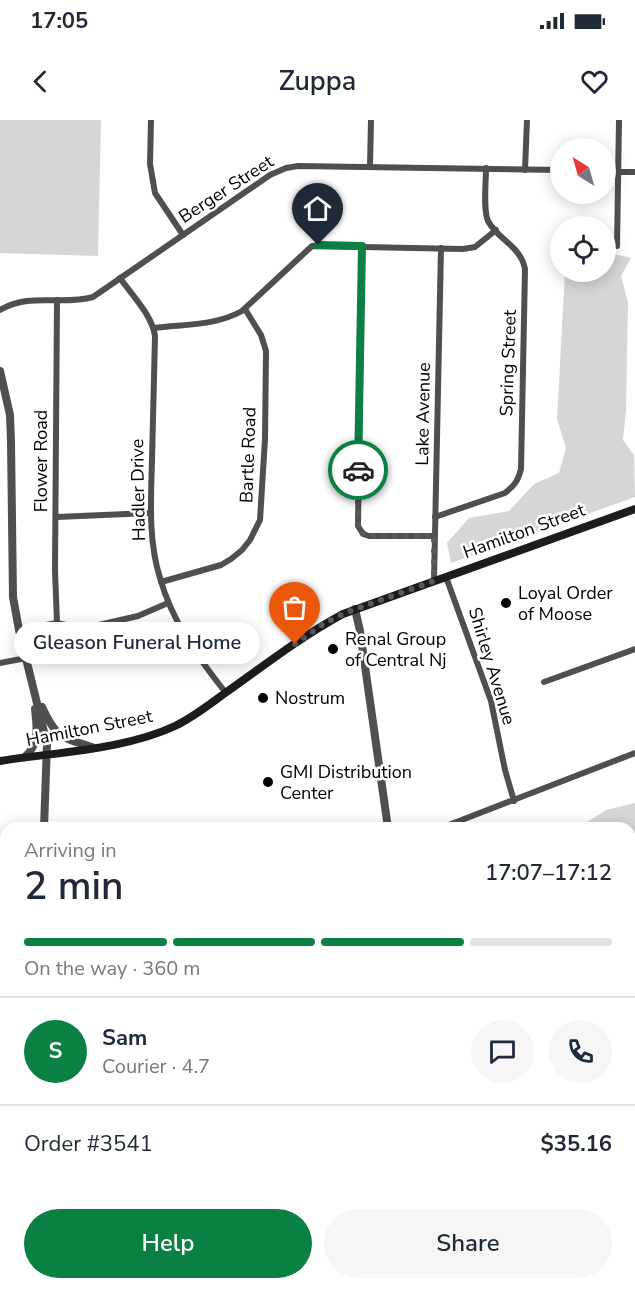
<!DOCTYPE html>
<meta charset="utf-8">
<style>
body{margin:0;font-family:"Nunito Sans",sans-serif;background:#f6f6f7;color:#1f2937;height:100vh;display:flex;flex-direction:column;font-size:22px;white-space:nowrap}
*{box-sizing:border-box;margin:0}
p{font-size:20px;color:#747a83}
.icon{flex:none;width:33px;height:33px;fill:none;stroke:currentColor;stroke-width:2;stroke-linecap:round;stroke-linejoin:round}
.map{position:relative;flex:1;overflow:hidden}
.details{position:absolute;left:0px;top:702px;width:636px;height:468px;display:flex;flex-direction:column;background:#fff;border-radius:18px 18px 0 0;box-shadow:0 3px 15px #0003}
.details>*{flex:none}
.needle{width:39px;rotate:323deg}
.fabs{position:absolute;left:550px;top:18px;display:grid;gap:12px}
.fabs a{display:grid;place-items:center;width:66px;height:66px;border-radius:50%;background:#fff;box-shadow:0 3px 15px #0003;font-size:30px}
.pin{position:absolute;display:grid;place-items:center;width:51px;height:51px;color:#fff;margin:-62px -26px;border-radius:50% 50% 50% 0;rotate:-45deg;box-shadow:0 0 6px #0007}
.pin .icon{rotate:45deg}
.courier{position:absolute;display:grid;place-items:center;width:60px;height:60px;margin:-30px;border:4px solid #0b8043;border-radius:50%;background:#fff;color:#222;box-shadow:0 2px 8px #0007}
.bubble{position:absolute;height:42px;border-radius:21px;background:#fff;box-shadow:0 3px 15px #0003;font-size:20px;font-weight:600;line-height:42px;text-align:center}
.overview em{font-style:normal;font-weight:600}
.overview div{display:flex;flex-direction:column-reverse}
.overview{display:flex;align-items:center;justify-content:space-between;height:102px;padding:0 24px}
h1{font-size:39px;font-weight:600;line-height:45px}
.bar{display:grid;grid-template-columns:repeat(4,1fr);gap:9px 6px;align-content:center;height:72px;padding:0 24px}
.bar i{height:8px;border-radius:4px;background:#e0e1e3}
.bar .current{background:#0b8043}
.bar p{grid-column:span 4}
.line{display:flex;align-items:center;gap:15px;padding:0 24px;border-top:2px solid #e0e1e3}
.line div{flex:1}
.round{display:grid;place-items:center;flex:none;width:63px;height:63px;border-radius:32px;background:#f6f6f7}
.action{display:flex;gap:12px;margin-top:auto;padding:12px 24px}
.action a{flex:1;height:69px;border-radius:36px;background:#0b8043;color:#fff;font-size:24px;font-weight:600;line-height:69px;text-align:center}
.action a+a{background:#f6f6f7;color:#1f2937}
.status{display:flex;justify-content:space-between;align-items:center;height:42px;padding:0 30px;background:#fff;direction:ltr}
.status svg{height:16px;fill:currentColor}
header{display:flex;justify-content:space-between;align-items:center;height:78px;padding:0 24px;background:#fff;font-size:27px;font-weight:600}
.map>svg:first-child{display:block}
</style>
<div class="status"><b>17:05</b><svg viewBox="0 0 49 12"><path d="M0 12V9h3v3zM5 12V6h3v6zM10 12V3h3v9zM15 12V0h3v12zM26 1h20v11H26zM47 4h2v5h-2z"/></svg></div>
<header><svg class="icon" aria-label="back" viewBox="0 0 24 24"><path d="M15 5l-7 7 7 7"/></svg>Zuppa<svg class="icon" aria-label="heart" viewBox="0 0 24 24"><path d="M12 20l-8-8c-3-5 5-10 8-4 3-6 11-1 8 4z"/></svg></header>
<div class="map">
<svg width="635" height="1170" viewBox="0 0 635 1170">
<rect width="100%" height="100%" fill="#fff"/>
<g fill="#d6d6d6">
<path d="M 0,0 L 101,0 L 98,136 L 0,133 Z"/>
<path d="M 606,132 L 631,138 L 621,156 L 628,182 L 626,291 L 623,320 L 634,335 L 635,377 L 451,443 L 447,423 L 469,398 L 509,391 L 534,364 L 559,353 L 566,328 L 557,299 L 565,152 L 606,152 Z"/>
<path d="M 635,683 L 635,1170 L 309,1170 L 309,1167 L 330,1164 L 630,1164 L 630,708 L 578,708 L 606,690 Z"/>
</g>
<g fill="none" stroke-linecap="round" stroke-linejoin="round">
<path stroke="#9d9d9d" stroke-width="1.5" d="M 630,1072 L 635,1078"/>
<g stroke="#4f4f4f" stroke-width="6">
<path d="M 151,0 L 150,44 L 155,73 L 183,115"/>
<path d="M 370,46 L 371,0"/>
<path d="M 525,50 L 527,0"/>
<path d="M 606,52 L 635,52"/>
<path d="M 362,126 L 358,406 L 363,414 L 369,416 L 434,416"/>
<path d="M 617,126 L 619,0"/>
<path d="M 120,158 C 132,175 152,195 155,216 C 154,257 153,298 152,340 C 151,379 148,420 160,458 C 172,501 198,538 226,573"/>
<path d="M 57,180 L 55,450 L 57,503"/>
<path d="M 0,190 C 31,172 61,186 93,177 L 270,55 L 286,48 L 298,46 L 561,50"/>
<path d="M 154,208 C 184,204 215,206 242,191 L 312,126 L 463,129 L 475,127 L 496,110"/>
<path d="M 57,397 L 150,393"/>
<path d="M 435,397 L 505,373 C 514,366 518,361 521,349 L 525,149 C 521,126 498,120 488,101 C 483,90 486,62 486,48"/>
<path d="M 446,457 L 491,581 L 505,650 L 514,681"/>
<path d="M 434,461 L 441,128"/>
<path d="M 161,462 L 221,445 L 231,439 L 242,430 L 250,420 L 260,400 L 265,319 L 266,231 L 261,215 L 245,189"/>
<path d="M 19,510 L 57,503 L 75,507 L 90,507 L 138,496 L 168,483"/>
<path d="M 0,543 L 26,538"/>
<path d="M 544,562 L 635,529"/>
<path d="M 441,708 L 635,633"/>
<path d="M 0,828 L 6,827"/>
<path d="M 0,1000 L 6,998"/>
</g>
<g stroke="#4f4f4f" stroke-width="8">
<path d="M 0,251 L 10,295 L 11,322 L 13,477 L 19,510 L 47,624 L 44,708"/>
<path d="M 355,489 L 360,511 L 388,708"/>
<path d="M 42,587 C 56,618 61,617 92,627"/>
<path d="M 25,637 C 40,623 37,608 35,589"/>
<path d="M 630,948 L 635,948"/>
<path d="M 54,1170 L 54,1164"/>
</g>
<path stroke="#1c1c1c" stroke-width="8" d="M 0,641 C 56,632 124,630 175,606 C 194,597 211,583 228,571 C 266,544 302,516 343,494 L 635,389"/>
</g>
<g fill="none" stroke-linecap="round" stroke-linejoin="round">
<path stroke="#595959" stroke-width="6" stroke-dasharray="0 10.8" d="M 295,524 L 322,505 L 345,493 L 434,461 L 434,416 L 369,416 C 363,415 361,411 358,406 L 358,350"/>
<path stroke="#0b8043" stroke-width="8" d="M 318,125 L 362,126 L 358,350"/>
</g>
<g fill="#000" stroke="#fff" stroke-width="2">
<circle cx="506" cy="483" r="6"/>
<circle cx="333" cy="529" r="6"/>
<circle cx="263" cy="578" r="6"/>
<circle cx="268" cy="662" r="6"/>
</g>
<g text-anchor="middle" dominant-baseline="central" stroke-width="5" stroke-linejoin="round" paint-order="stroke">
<g font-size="18" fill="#000" stroke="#fff">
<text transform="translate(226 69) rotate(-33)">Berger Street</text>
<text transform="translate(508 243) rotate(-88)">Spring Street</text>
<text transform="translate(423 294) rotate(-89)">Lake Avenue</text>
<text transform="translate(248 335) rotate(-88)">Bartle Road</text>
<text transform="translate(41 341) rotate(-90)">Flower Road</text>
<text transform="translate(138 370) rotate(-91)">Hadler Drive</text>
<text transform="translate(524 411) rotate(-20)">Hamilton Street</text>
<text transform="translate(492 546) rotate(73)">Shirley Avenue</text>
<text transform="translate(89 608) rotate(-11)">Hamilton Street</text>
</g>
<g font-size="18" fill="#000" stroke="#fff" text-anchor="start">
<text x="518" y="473">Loyal Order<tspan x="518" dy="21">of Moose</tspan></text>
<text x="345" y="519">Renal Group<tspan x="345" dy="21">of Central Nj</tspan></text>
<text x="275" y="578">Nostrum</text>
<text x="280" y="652">GMI Distribution<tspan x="280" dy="21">Center</tspan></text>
</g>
</g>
</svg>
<div class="fabs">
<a><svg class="needle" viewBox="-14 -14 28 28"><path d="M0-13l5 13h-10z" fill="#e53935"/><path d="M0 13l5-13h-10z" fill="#747a83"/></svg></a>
<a><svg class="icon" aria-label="locate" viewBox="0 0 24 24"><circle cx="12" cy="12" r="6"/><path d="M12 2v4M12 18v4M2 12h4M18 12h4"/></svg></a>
</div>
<div class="pin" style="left:295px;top:524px;background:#ea580c"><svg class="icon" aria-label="bag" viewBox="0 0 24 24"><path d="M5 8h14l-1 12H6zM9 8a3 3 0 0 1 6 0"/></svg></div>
<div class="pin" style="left:318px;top:125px;background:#1f2937"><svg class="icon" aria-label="home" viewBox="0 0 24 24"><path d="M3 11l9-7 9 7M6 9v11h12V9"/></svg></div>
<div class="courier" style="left:358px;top:350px"><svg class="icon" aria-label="car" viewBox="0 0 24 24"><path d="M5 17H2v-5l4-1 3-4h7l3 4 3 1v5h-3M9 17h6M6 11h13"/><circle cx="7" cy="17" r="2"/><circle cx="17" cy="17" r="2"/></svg></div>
<div class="bubble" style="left:14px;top:502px;width:246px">Gleason Funeral Home</div>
<section class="details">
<div class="overview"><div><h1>2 min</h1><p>Arriving in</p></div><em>17:07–17:12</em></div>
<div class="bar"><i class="current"></i><i class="current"></i><i class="current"></i><i></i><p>On the way · 360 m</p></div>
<div class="line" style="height:108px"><b class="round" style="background:#0b8043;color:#fff">S</b><div><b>Sam</b><p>Courier · 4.7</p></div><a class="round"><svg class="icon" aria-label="chat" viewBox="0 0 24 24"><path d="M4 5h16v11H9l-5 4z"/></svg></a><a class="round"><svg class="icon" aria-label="phone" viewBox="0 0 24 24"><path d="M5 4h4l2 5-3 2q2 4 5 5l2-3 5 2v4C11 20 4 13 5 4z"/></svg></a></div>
<div class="line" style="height:78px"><div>Order #3541</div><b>$35.16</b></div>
<div class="action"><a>Help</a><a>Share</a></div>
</section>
</div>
